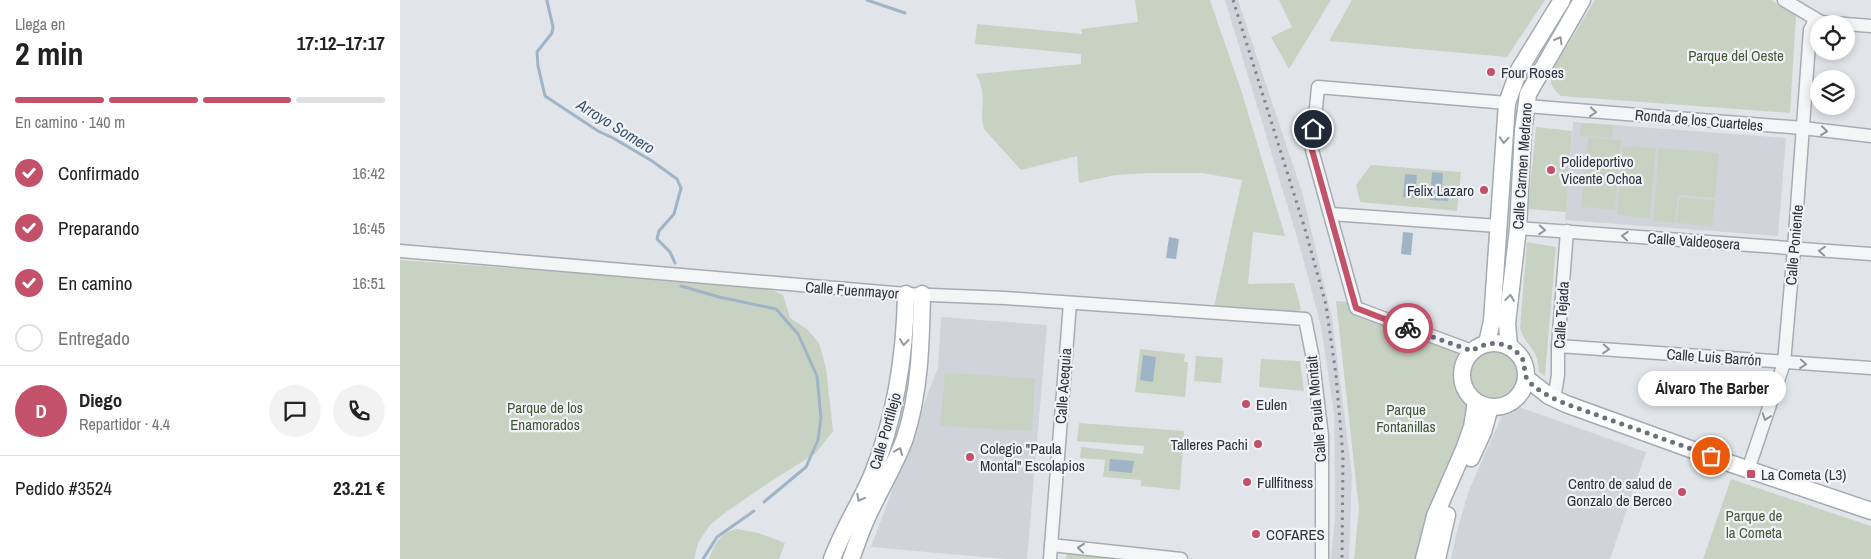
<!DOCTYPE html>
<html lang="es">
<meta charset="utf-8">
<style>
body{margin:0;font-family:"Archivo Narrow",sans-serif;background:#f2f2f2;color:#222;height:100vh;display:flex;flex-direction:column;font-size:19px;white-space:nowrap}
*{box-sizing:border-box;margin:0}
p{font-size:16px;color:#767676}
.icon{flex:none;width:28px;height:28px;fill:none;stroke:currentColor;stroke-width:2;stroke-linecap:round;stroke-linejoin:round}
.map{position:relative;flex:1;overflow:hidden}
.details{display:flex;flex-direction:column;background:#fff;width:400px}
.details>*{flex:none}
.tools{position:absolute;left:1410px;top:15px;display:grid;gap:10px}
.tools a{display:grid;place-items:center;width:45px;height:45px;border-radius:50%;background:#fff;box-shadow:0 2px 8px #0003;font-size:25px}
.pin{position:absolute;display:grid;place-items:center;width:42px;height:42px;color:#fff;margin:-21px;border:2px solid #fff;border-radius:50%;box-shadow:0 1px 5px #0007}
.courier{position:absolute;display:grid;place-items:center;width:50px;height:50px;margin:-25px;border:4px solid #c35169;border-radius:50%;background:#fff;color:#222;box-shadow:0 1px 6px #0007}
.bubble{position:absolute;height:35px;border-radius:18px;background:#fff;box-shadow:0 2px 8px #0003;font-size:16px;font-weight:800;line-height:35px;text-align:center}
.overview em{font-style:normal;font-weight:800}
.overview div{display:flex;flex-direction:column-reverse}
.overview{display:flex;align-items:center;justify-content:space-between;height:85px;padding:0 15px}
h1{font-size:32px;font-weight:800;line-height:38px}
.bar{display:grid;grid-template-columns:repeat(4,1fr);gap:8px 5px;align-content:center;height:60px;padding:0 15px}
.bar i{height:6px;border-radius:4px;background:#e0e0e0}
.bar .current{background:#c35169}
.bar p{grid-column:span 4}
.line{display:flex;align-items:center;gap:12px;padding:0 15px;border-top:1px solid #e0e0e0}
.line div{flex:1}
.round{display:grid;place-items:center;flex:none;width:52px;height:52px;border-radius:26px;background:#f2f2f2}
ol{padding:0 15px;list-style:none}
li{display:flex;align-items:center;gap:15px;height:55px}
li p{margin-inline-start:auto}
li .icon{padding:5px;border-radius:50%;background:#c35169;color:#fff;stroke-width:4}
li:last-child{color:#767676}
li i{width:28px;height:28px;border:2px solid #e0e0e0;border-radius:50%}
main{display:flex;flex:1;min-height:0}
.map>svg:first-child{display:block}
</style>
<main>
<section class="details">
<div class="overview"><div><h1>2 min</h1><p>Llega en</p></div><em>17:12–17:17</em></div>
<div class="bar"><i class="current"></i><i class="current"></i><i class="current"></i><i></i><p>En camino · 140 m</p></div>
<ol>
<li><svg class="icon" aria-label="check" viewBox="0 0 24 24"><path d="M5 12l5 5 9-10"/></svg>Confirmado<p>16:42</p></li>
<li><svg class="icon" aria-label="check" viewBox="0 0 24 24"><path d="M5 12l5 5 9-10"/></svg>Preparando<p>16:45</p></li>
<li><svg class="icon" aria-label="check" viewBox="0 0 24 24"><path d="M5 12l5 5 9-10"/></svg>En camino<p>16:51</p></li>
<li><i></i>Entregado</li>
</ol>
<div class="line" style="height:90px"><b class="round" style="background:#c35169;color:#fff">D</b><div><b>Diego</b><p>Repartidor · 4.4</p></div><a class="round"><svg class="icon" aria-label="chat" viewBox="0 0 24 24"><path d="M4 5h16v11H9l-5 4z"/></svg></a><a class="round"><svg class="icon" aria-label="phone" viewBox="0 0 24 24"><path d="M5 4h4l2 5-3 2q2 4 5 5l2-3 5 2v4C11 20 4 13 5 4z"/></svg></a></div>
<div class="line" style="height:65px"><div>Pedido #3524</div><b>23.21 €</b></div>
</section>
<div class="map">
<svg width="1471" height="559" viewBox="0 0 1471 559">
<rect width="100%" height="100%" fill="#e1e5e9"/>
<g fill="#d0d4da">
<path d="M 825,0 L 838,0 L 902,192 L 932,318 L 952,475 L 949,559 L 931,559 L 935,517 L 934,414 L 921,326 L 902,254 Z"/>
<path d="M 1173,122 L 1386,138 L 1378,236 L 1165,220 Z"/>
<path d="M 541,317 L 647,325 L 627,559 L 605,559 L 471,547 L 538,367 Z"/>
<path d="M 1114,407 L 1119,407 L 1246,452 L 1210,559 L 1051,559 L 1057,531 L 1069,490 L 1102,416 L 1106,411 Z"/>
</g>
<g fill="#c8d2c3">
<path d="M 735,0 L 810,0 L 842,93 L 885,236 L 853,232 L 848,284 L 894,283 L 901,309 L 897,312 L 814,307 L 842,180 L 802,173 L 749,173 L 715,175 L 679,183 L 677,156 L 621,170 L 584,129 C 578,108 589,98 576,74 L 681,64 L 681,54 L 575,44 L 577,24 L 682,34 L 681,29 L 738,22 Z"/>
<path d="M 879,0 L 931,0 L 889,69 L 871,37 L 892,27 Z"/>
<path d="M 952,0 L 1145,0 L 1107,57 L 929,41 Z"/>
<path d="M 1195,0 L 1371,0 L 1396,15 L 1390,113 L 1161,96 C 1151,88 1149,82 1152,70 Z"/>
<path d="M 1181,123 L 1213,125 L 1212,138 L 1180,135 Z"/>
<path d="M 1136,127 L 1172,131 L 1166,212 L 1128,209 Z"/>
<path d="M 1188,137 L 1221,140 L 1215,210 L 1181,207 Z"/>
<path d="M 1223,146 L 1256,148 L 1250,218 L 1217,215 Z"/>
<path d="M 1259,148 L 1319,153 L 1315,198 L 1278,195 L 1275,223 L 1253,221 Z"/>
<path d="M 971,165 L 1061,172 L 1057,211 L 960,202 L 956,185 Z"/>
<path d="M 1279,197 L 1315,200 L 1312,226 L 1277,223 Z"/>
<path d="M 1127,242 L 1156,247 L 1145,376 L 1139,372 C 1138,346 1126,348 1120,328 Z"/>
<path d="M 0,260 L 366,287 L 383,295 L 390,318 L 407,329 L 419,343 L 426,368 L 433,431 L 416,453 L 370,482 L 326,512 L 310,525 L 298,543 L 294,559 L 0,559 Z"/>
<path d="M 936,301 L 951,302 L 1059,350 L 1056,366 L 1057,392 L 1068,407 L 1024,559 L 954,559 L 959,509 Z"/>
<path d="M 740,349 L 785,354 L 784,362 L 788,362 L 785,397 L 735,392 Z"/>
<circle cx="1093" cy="375" r="25"/>
<path d="M 796,356 L 823,358 L 821,383 L 794,381 Z"/>
<path d="M 861,359 L 900,361 L 904,391 L 859,387 Z"/>
<path d="M 545,373 L 635,378 L 632,431 L 540,426 Z"/>
<path d="M 679,423 L 784,431 L 780,490 L 741,486 L 741,480 L 703,477 L 705,460 L 680,458 L 681,447 L 743,454 L 744,446 L 677,441 Z"/>
<path d="M 1331,479 L 1471,526 L 1471,559 L 1303,559 Z"/>
<path d="M 337,529 L 359,533 L 385,543 L 379,559 L 309,559 C 314,545 320,532 337,529 Z"/>
<path d="M 668,553 L 729,559 L 665,559 Z"/>
</g>
<g fill="#9fb4c6">
<path d="M 1032,172 L 1043,173 L 1042,188 L 1049,189 L 1048,201 L 1030,200 Z"/>
<path d="M 1005,174 L 1017,175 L 1015,198 L 1003,197 Z"/>
<path d="M 1003,232 L 1013,233 L 1011,255 L 1001,254 Z"/>
<path d="M 769,237 L 779,239 L 776,259 L 766,258 Z"/>
<path d="M 743,355 L 756,357 L 753,382 L 740,380 Z"/>
<path d="M 710,459 L 734,461 L 732,473 L 709,471 Z"/>
</g>
<g fill="none" stroke-linecap="round" stroke-linejoin="round">
<g stroke="#9fb4c6" stroke-width="3">
<path d="M 467,0 L 505,13"/>
<path d="M 147,1 L 153,27 L 152,33 L 137,52 L 138,66 L 145,96 L 198,131 L 213,138 L 252,161 L 277,179 L 281,188 L 274,214 L 259,231 L 257,239 L 270,252 L 275,263"/>
<path d="M 281,286 L 319,297 L 376,309 L 398,334 L 417,376 L 421,418 L 418,440 L 406,467 L 364,502"/>
<path d="M 303,559 L 317,537 L 354,511"/>
</g>
<defs>
<g id="minor">
<path d="M 1384,0 L 1421,22 L 1471,26"/>
<path d="M 1126,106 L 1403,128 L 1471,136"/>
<path d="M 931,214 L 1098,226"/>
<path d="M 1118,228 L 1471,254"/>
<path d="M 0,251 L 506,294 L 605,298 L 905,319 L 912,354 L 922,436 L 922,559"/>
<path d="M 1158,346 L 1471,368"/>
<path d="M 1072,351 L 956,308 L 912,150 L 918,87 L 1107,103"/>
<path d="M 1154,399 L 1158,375 L 1158,346 L 1167,231"/>
<path d="M 1348,470 L 1384,363 L 1394,249 L 1410,30 L 1413,24 L 1421,22"/>
<path d="M 651,545 L 781,559"/>
<path d="M 650,559 L 670,303"/>
</g>
<g id="major">
<circle cx="1094" cy="375" r="32"/>
<path d="M 1087,343 L 1092,321 L 1107,103 L 1119,70 L 1162,0"/>
<path d="M 1109,347 L 1107,323 L 1118,228 L 1123,131 L 1128,94 L 1182,0"/>
<path d="M 1126,378 L 1149,396 L 1166,404 L 1329,463 L 1471,511"/>
<path d="M 1071,458 L 1083,432 L 1090,407"/>
<path d="M 432,559 C 443,529 461,502 473,473 C 496,415 505,356 506,294"/>
<path d="M 451,559 C 456,546 460,533 466,520 C 478,492 495,466 505,438 C 520,392 521,342 522,294"/>
<path d="M 1024,559 L 1035,516 L 1065,447 L 1072,427 L 1076,402"/>
<path d="M 1037,559 L 1047,515"/>
</g>
</defs>
<use href="#minor" stroke="#a7acb3" stroke-width="15"/>
<use href="#major" stroke="#a2aab3" stroke-width="19"/>
<use href="#minor" stroke="#f4f5f7" stroke-width="12"/>
<use href="#major" stroke="#fff" stroke-width="16"/>
<path stroke="#7c8591" stroke-width="3" stroke-dasharray="2.5 5" stroke-linecap="butt" d="M 833,0 L 905,229 L 926,305 L 936,375 L 943,457 L 942,559"/>
</g>
<defs><path id="oneway-chevron" d="M-2-3.5L2.5 0L-2 3.5" fill="none" stroke-width="1.6" stroke-linecap="round" stroke-linejoin="round" transform="scale(1.25)"/></defs>
<g stroke="#95999f">
<use href="#oneway-chevron" transform="translate(1159 40) rotate(-60)"/>
<use href="#oneway-chevron" transform="translate(1104 140) rotate(94)"/>
<use href="#oneway-chevron" transform="translate(1110 298) rotate(-83)"/>
<use href="#oneway-chevron" transform="translate(504 342) rotate(96)"/>
<use href="#oneway-chevron" transform="translate(499 451) rotate(-67)"/>
<use href="#oneway-chevron" transform="translate(460 498) rotate(118)"/>
</g>
<g stroke="#90949b">
<use href="#oneway-chevron" transform="translate(1193 112) rotate(5)"/>
<use href="#oneway-chevron" transform="translate(1424 131) rotate(6)"/>
<use href="#oneway-chevron" transform="translate(1142 230) rotate(4)"/>
<use href="#oneway-chevron" transform="translate(1225 236) rotate(-176)"/>
<use href="#oneway-chevron" transform="translate(1422 251) rotate(-176)"/>
<use href="#oneway-chevron" transform="translate(1206 349) rotate(4)"/>
<use href="#oneway-chevron" transform="translate(1403 364) rotate(4)"/>
<use href="#oneway-chevron" transform="translate(1366 417) rotate(109)"/>
<use href="#oneway-chevron" transform="translate(681 548) rotate(-174)"/>
</g>
<g fill="none" stroke-linecap="round" stroke-linejoin="round">
<path stroke="#6b717a" stroke-width="5" stroke-dasharray="0 9" d="M 1008,328 L 1072,351 C 1088,339 1112,341 1123,360 C 1125,366 1124,374 1127,379 C 1136,391 1153,398 1166,404 L 1311,456"/>
<path stroke="#c35169" stroke-width="6" d="M 913,129 L 912,150 L 956,308 L 1008,328"/>
</g>
<g fill="#c35169" stroke="#f1f3f6" stroke-width="2">
<circle cx="1091" cy="72" r="5"/>
<circle cx="1151" cy="170" r="5"/>
<circle cx="1084" cy="190" r="5"/>
<circle cx="846" cy="404" r="5"/>
<circle cx="858" cy="444" r="5"/>
<circle cx="570" cy="457" r="5"/>
<rect x="1346" y="469" width="10" height="10" rx="2.5"/>
<circle cx="847" cy="482" r="5"/>
<circle cx="1282" cy="492" r="5"/>
<circle cx="856" cy="534" r="5"/>
</g>
<g text-anchor="middle" dominant-baseline="central" stroke-width="4.5" stroke-linejoin="round" paint-order="stroke">
<g font-size="15" fill="#415a39" stroke="#f1f3f6">
<text x="1336" y="55">Parque del Oeste</text>
<text x="145" y="407">Parque de los<tspan x="145" dy="17">Enamorados</tspan></text>
<text x="1006" y="409">Parque<tspan x="1006" dy="17">Fontanillas</tspan></text>
<text x="1354" y="515">Parque de<tspan x="1354" dy="17">la Cometa</tspan></text>
</g>
<g font-size="15" fill="#2b333f" stroke="#f1f3f6" text-anchor="start">
<text x="1101" y="72">Four Roses</text>
<text x="1161" y="161">Polideportivo<tspan x="1161" dy="17">Vicente Ochoa</tspan></text>
<text x="1074" y="190" text-anchor="end">Felix Lazaro</text>
<text x="856" y="404">Eulen</text>
<text x="848" y="444" text-anchor="end">Talleres Pachi</text>
<text x="580" y="448">Colegio "Paula<tspan x="580" dy="17">Montal" Escolapios</tspan></text>
<text x="1361" y="474">La Cometa (L3)</text>
<text x="857" y="482">Fullfitness</text>
<text x="1272" y="483" text-anchor="end">Centro de salud de<tspan x="1272" dy="17">Gonzalo de Berceo</tspan></text>
<text x="866" y="534">COFARES</text>
</g>
<g font-size="15" fill="#2b333f" stroke="#f1f3f6">
<text transform="translate(1299 120) rotate(5)">Ronda de los Cuarteles</text>
<text transform="translate(1122 166) rotate(-86)">Calle Carmen Medrano</text>
<text transform="translate(1294 241) rotate(4)">Calle Valdeosera</text>
<text transform="translate(1394 245) rotate(-85)">Calle Poniente</text>
<text transform="translate(452 290) rotate(4)">Calle Fuenmayor</text>
<text transform="translate(1161 315) rotate(-86)">Calle Tejada</text>
<text transform="translate(1314 357) rotate(4)">Calle Luis Barrón</text>
<text transform="translate(663 386) rotate(-86)">Calle Acequia</text>
<text transform="translate(916 409) rotate(-95)">Calle Paula Montalt</text>
<text transform="translate(485 431) rotate(-74)">Calle Portillejo</text>
</g>
<g font-size="16" font-style="italic" fill="#385470" stroke="#f1f3f6">
<text transform="translate(216 126) rotate(32)">Arroyo Somero</text>
</g>
</g>
</svg>
<div class="tools">
<a><svg class="icon" aria-label="locate" viewBox="0 0 24 24"><circle cx="12" cy="12" r="6"/><path d="M12 2v4M12 18v4M2 12h4M18 12h4"/></svg></a>
<a><svg class="icon" aria-label="layers" viewBox="0 0 24 24"><path d="M12 4l9 5-9 5-9-5zM3 14l9 5 9-5"/></svg></a>
</div>
<div class="pin" style="left:1311px;top:456px;background:#ea580c"><svg class="icon" aria-label="bag" viewBox="0 0 24 24"><path d="M5 8h14l-1 12H6zM9 8a3 3 0 0 1 6 0"/></svg></div>
<div class="pin" style="left:913px;top:129px;background:#1f2937"><svg class="icon" aria-label="home" viewBox="0 0 24 24"><path d="M3 11l9-7 9 7M6 9v11h12V9"/></svg></div>
<div class="courier" style="left:1008px;top:328px"><svg class="icon" aria-label="bike" viewBox="0 0 24 24"><circle cx="6" cy="16" r="4"/><circle cx="18" cy="16" r="4"/><path d="M6 16l4-8h5l3 8M10 8l3 8H6M13 5h3"/></svg></div>
<div class="bubble" style="left:1238px;top:371px;width:148px">Álvaro The Barber</div>
</div>
</main>
